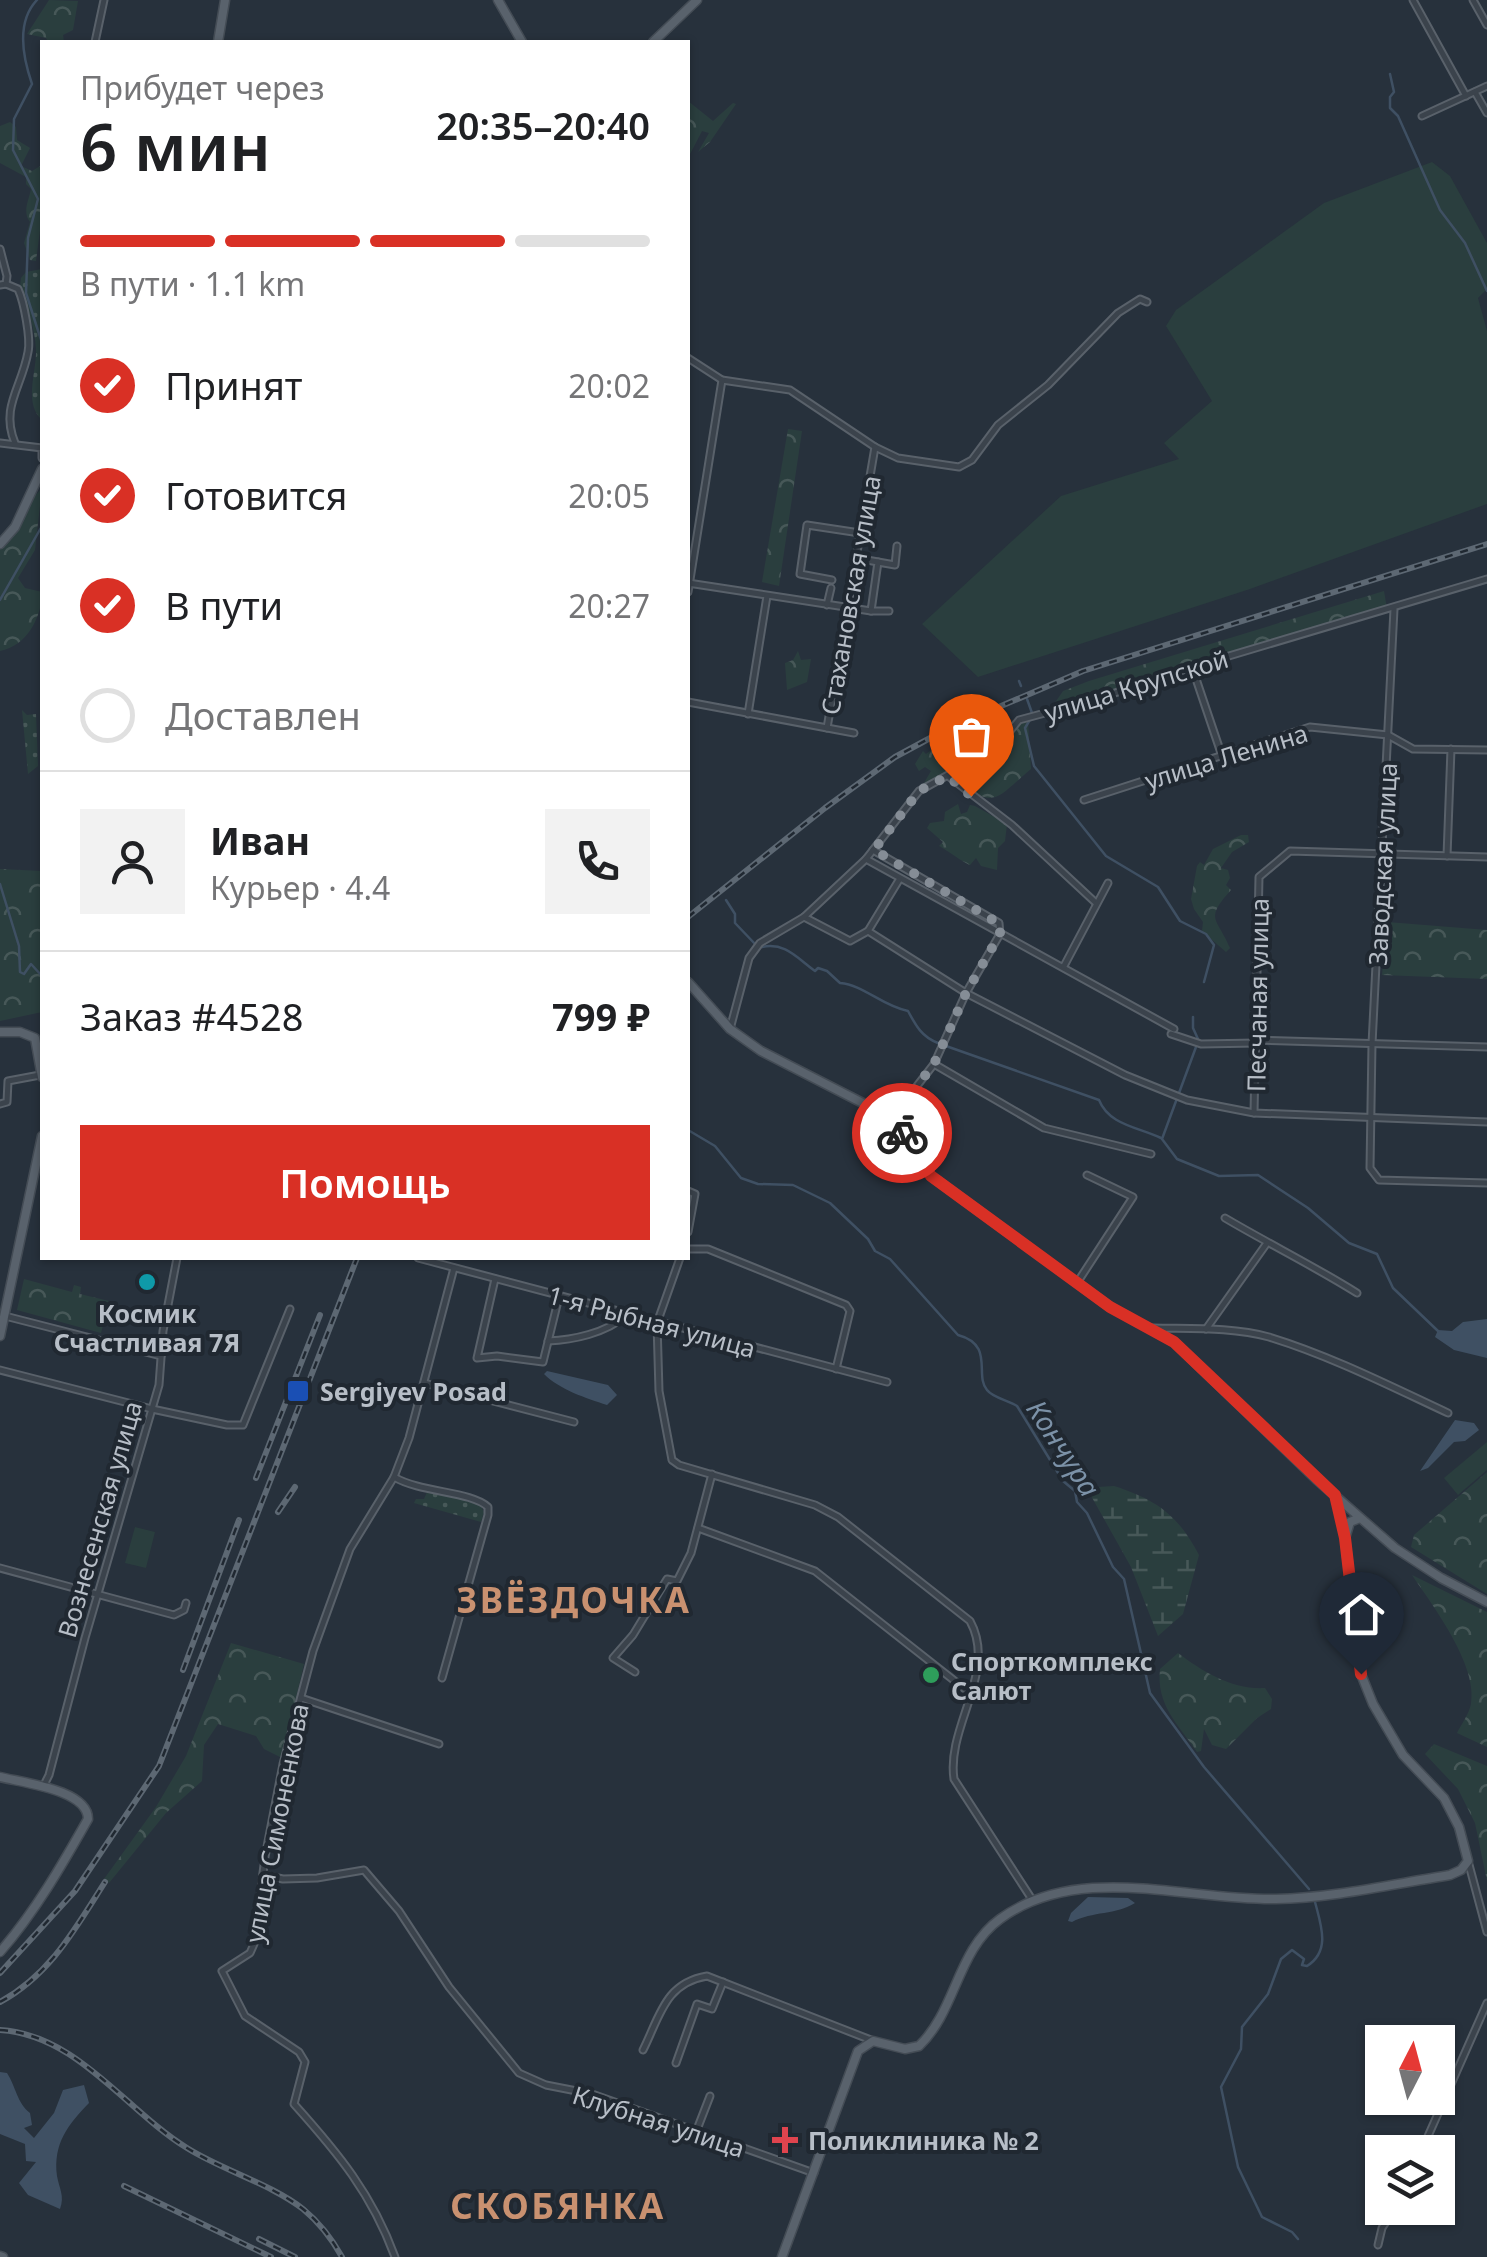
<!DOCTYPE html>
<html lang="ru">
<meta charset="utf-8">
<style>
body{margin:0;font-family:"Noto Sans",sans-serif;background:#f2f2f2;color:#202124;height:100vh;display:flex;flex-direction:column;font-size:38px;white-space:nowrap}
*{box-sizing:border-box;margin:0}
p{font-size:32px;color:#757577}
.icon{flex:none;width:55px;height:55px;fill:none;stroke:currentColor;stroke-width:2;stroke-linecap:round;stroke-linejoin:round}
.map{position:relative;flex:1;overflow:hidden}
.panel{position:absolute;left:40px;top:40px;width:650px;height:1220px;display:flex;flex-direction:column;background:#fff;border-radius:0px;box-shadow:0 2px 8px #0004}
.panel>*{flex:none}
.needle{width:65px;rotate:6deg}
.tools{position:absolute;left:1365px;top:2025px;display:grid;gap:20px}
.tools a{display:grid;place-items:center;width:90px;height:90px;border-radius:0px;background:#fff;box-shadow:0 2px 8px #0004;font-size:50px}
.pin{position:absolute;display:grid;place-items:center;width:85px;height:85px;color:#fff;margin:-102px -42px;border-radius:50% 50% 50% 0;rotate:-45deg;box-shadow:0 0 10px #0007}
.pin .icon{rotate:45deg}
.courier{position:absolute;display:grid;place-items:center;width:100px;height:100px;margin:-50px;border:8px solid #d93025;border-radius:50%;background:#fff;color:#222;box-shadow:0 2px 12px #0007}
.headline em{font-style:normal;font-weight:600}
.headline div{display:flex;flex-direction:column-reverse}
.headline{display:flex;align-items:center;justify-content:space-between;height:170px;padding:0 40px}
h1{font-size:65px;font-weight:600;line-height:75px}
.bar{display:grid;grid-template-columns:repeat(4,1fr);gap:15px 10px;align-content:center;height:120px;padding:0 40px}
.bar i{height:12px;border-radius:8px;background:#e0e0e0}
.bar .selected{background:#d93025}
.bar p{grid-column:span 4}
.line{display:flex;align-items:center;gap:25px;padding:0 40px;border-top:2px solid #e0e0e0}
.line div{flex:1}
.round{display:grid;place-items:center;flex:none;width:105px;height:105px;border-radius:0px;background:#f2f2f2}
ol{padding:0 40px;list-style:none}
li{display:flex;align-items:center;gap:30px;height:110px}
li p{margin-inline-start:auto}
li .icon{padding:10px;border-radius:50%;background:#d93025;color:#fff;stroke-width:4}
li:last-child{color:#757577}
li i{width:55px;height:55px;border:5px solid #e0e0e0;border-radius:50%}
.primary-button{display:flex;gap:20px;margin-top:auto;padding:20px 40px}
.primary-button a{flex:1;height:115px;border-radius:0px;background:#d93025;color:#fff;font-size:40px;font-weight:600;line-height:115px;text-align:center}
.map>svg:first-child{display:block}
</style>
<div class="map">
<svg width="1487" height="2257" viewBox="0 0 1487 2257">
<defs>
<pattern id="grass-dots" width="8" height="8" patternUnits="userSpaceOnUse" patternTransform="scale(2.5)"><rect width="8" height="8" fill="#2a3e3e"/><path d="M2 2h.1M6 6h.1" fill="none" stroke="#475858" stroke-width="1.8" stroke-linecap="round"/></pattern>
<pattern id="forest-crowns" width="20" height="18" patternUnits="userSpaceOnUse" patternTransform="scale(2.5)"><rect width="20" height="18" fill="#2a3e3e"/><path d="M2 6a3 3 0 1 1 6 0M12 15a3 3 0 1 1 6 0" fill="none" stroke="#475858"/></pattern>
<pattern id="wetland-marsh" width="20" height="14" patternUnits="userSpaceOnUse" patternTransform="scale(2.5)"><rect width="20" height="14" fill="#2a3e3e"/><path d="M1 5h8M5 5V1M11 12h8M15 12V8" fill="none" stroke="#475858"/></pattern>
</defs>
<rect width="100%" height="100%" fill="#27313c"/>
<g fill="url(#grass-dots)">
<path d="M 42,269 L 42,416 L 40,418 C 24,400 37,371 36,349 C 35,329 27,306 20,288 L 21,278 L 26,272 Z"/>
<path d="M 22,710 L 27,715 L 36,714 L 38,766 L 28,774 Z"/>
<path d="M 427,1492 L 479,1503 L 484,1512 L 481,1522 L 414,1503 L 416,1499 L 424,1499 Z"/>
</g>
<g fill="url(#forest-crowns)">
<path d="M 49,0 L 78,1 L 73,30 L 63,35 L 64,42 L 48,42 L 46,38 L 27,34 Z"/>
<path d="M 688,101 L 713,121 L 733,103 L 736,104 L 710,142 L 698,152 L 709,133 L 702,131 L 688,158 Z"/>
<path d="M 10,122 L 16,127 L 17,140 L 30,148 L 21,166 L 32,171 L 42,165 L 42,215 L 36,261 L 30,260 L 24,243 L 30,222 C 22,212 29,200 31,189 L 26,184 L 26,177 L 0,163 L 0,126 Z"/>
<path d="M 788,429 L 802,431 L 779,586 L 762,582 Z"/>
<path d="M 42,488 L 35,550 L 18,578 L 25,588 L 42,592 C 42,617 27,646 0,651 L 0,549 L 22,524 L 27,505 Z"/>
<path d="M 1384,591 L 1387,609 L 1052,707 L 1063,691 L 1089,681 Z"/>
<path d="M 798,651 L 801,660 L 811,659 L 807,682 L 787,690 L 785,663 L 793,660 Z"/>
<path d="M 1028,721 L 1031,769 C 995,799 995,812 953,777 L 1002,745 L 1020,724 Z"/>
<path d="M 982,735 L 994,739 L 993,747 L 921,788 L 931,771 L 925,767 L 919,771 L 915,764 L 923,751 L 926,754 L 934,748 L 942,755 Z"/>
<path d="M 958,804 L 961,814 L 967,812 L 970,805 L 975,806 L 1007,824 L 1005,841 L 998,848 L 997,870 L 981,866 L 976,858 L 970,865 C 964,863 947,850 939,846 L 943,842 L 927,828 L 930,823 L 944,821 L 945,812 Z"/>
<path d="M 1241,835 L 1248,835 L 1249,842 L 1232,852 L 1221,868 L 1228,870 L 1230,878 L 1226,885 L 1231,890 C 1204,920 1217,917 1230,948 L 1226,952 L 1202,931 L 1203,922 L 1194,909 L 1191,899 L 1197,866 L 1200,862 L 1204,865 L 1213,849 Z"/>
<path d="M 0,869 L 42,871 L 42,1012 L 0,1021 Z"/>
<path d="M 1387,922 L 1487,930 L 1487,979 L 1382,975 Z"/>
<path d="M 24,1279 L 72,1292 L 74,1285 L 81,1287 L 80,1294 L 109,1301 L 101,1333 L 17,1310 Z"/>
<path d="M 1487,1472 L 1487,1594 L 1411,1547 L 1414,1535 Z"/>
<path d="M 1412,1575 L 1487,1612 L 1487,1747 L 1457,1733 C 1461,1725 1469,1714 1471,1704 C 1478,1665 1433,1606 1412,1575 Z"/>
<path d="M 231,1643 L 304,1664 L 282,1758 L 264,1749 L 256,1736 L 218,1724 L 204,1745 L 202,1781 L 166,1813 L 109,1883 L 104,1879 L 156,1807 L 186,1756 Z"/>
<path d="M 1178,1653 C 1203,1672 1233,1690 1265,1688 L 1272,1699 L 1271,1709 L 1257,1718 L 1226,1749 L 1212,1745 L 1204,1729 L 1201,1751 L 1197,1752 C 1178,1724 1156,1705 1160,1669 Z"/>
<path d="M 1434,1744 L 1487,1766 L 1487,1881 L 1475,1823 L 1458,1789 L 1425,1754 Z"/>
</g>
<path fill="url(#wetland-marsh)" d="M 1114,1486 C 1157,1500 1178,1515 1199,1555 L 1183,1614 L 1158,1636 L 1131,1567 L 1090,1494 L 1098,1487 Z"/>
<g fill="#2a3e3e">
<path d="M 1432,162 L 1450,176 L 1487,243 L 1487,289 L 1478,298 L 1487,331 L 1487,504 L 1250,589 L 978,677 L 922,624 L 1061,496 L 1179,459 L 1164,443 L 1212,401 L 1166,326 L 1176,310 L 1324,203 Z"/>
<path d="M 1487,1442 L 1487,1470 L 1458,1495 L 1444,1478 Z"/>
<path d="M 135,1527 L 155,1532 L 146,1568 L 125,1563 Z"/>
</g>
<g fill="#3f5063">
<path d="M 1487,1319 L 1487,1358 L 1454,1350 L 1435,1337 L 1438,1330 L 1452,1331 L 1463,1322 Z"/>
<path d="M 547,1371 L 608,1385 L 617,1395 L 607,1405 C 586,1398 560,1390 544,1374 Z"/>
<path d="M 1455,1420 L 1474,1423 L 1479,1430 L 1465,1441 L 1454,1442 L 1428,1468 L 1420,1471 Z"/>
<path d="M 1088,1897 L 1128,1898 L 1135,1903 C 1116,1915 1093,1911 1072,1922 L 1068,1921 L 1071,1913 Z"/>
<path d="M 0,2072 L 7,2073 C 16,2087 17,2103 30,2113 L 32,2125 L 24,2128 L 34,2138 L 54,2113 L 63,2090 L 84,2085 L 89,2103 C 68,2125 53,2143 57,2176 C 59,2188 65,2196 60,2209 L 28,2195 L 19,2183 L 36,2162 L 26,2161 L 25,2144 L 0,2134 Z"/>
</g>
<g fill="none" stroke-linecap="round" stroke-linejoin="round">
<g stroke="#3f5063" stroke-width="2.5">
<path d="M 37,0 C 16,22 23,58 32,84 L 14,119 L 13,150 L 38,199 L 28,238 L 26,293 L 42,343"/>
<path d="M 1390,74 L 1394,92 L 1390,97 L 1390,108 L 1398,116 L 1440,210 L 1465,243 L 1487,291"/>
<path d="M 0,600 L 42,526"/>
<path d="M 1019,681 L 1021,686"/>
<path d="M 1027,699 L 1032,713"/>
<path d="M 1031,718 L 1025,728 L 1034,766 L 1106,856 L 1158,887 L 1180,921 L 1206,934 L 1214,945 L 1204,982"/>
<path d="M 0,884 L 19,946 L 20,972 L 24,974 L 31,964 L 42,976"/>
<path d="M 726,900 L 735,914 L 735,923 L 756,945"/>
<path d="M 762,947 C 785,942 797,958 815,971 L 818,968 L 827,971 L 840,983 C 864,985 882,1006 908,1011 C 916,1026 922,1037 938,1043"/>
<path d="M 1193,1017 L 1193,1028 L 1198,1039"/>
<path d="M 946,1046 L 1099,1100 C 1109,1125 1138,1127 1161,1138"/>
<path d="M 1196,1047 L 1162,1139 L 1177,1159 L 1219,1176 L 1258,1175 L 1308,1208 L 1349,1243 L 1377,1254 L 1393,1288 L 1438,1331"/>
<path d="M 688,1130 L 715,1146 L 741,1178 L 758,1184 L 793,1185 L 830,1203 L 868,1239 L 875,1251 L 890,1259 L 958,1335 C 995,1345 974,1375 987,1390 C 993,1398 1008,1400 1017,1406 L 1063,1481 L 1075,1491 L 1077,1502 L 1087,1513 L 1113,1567 L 1124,1579 L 1150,1693 L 1204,1767 L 1309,1889"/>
<path d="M 1298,2239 L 1292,2232 L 1262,2217 L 1238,2167 L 1221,2087 L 1241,2049 L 1242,2027 L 1268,1994 L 1281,1959 L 1292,1950 L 1304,1959 L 1302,1965 L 1307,1966 C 1331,1951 1321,1925 1315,1902"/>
</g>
<defs>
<g id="minor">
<path d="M 1413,0 L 1466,96"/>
<path d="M 1473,0 L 1487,25"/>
<path d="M 95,42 L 104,0"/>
<path d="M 1475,92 L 1487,113"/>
<path d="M 1422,116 L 1487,86"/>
<path d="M 0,249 L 7,276 L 6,284 L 0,285"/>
<path d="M 6,284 L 18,289 C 24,302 31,339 28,352 C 22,387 0,407 15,443"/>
<path d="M 688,358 L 722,380 L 790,390 L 875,447 L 898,458 L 959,467 L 972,460 L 998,425 L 1048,385 L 1118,313 L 1140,299 L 1147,302"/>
<path d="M 0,443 L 42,448"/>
<path d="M 42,452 L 42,458"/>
<path d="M 878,562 L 895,565 L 897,546"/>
<path d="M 832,580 L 800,574 L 807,525 L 860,533"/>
<path d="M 688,583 L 871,611 L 878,562 L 856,558"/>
<path d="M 688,592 L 722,380"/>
<path d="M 827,605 L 831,588"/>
<path d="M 1394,609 L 1372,1044 L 1370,1168 L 1379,1180 L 1487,1183"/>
<path d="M 871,611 L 889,611"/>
<path d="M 1192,667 L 1222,756"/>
<path d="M 688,702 L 854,733"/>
<path d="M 748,714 L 767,596"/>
<path d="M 827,728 L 875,447"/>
<path d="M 948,776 L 1012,825 L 1096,903"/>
<path d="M 1084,800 L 1310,727 L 1388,735 L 1413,749 L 1487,750"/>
<path d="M 873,850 L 999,923 L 1000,934 L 966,993 L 934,1064 L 892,1118"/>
<path d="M 1447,856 L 1451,749"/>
<path d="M 866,859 L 1174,1029"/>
<path d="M 804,917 L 850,941 L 868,931 L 966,993 L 1125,1075 L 1187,1100 L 1254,1113 L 1487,1122"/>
<path d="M 868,931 L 899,880"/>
<path d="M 1064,966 L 1108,883"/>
<path d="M 730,1029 L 749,958 L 760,943 L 804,917 L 866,859 L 919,791 L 995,749 L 1019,720 L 1097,699 L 1192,667 L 1487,579"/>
<path d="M 1171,1034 L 1201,1044 L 1256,1043"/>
<path d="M 1257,1040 L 1487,1047"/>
<path d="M 934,1064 L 1044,1128 L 1151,1154"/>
<path d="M 0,1104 L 7,1102 L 8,1081 L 40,1075"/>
<path d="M 1254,1113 L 1259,877 L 1290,851 L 1487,857"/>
<path d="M 688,1191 L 695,1194 L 688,1232"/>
<path d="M 1225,1218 C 1269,1244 1314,1266 1357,1293"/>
<path d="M 688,1249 L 708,1249 L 846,1305 L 850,1311 L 836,1369"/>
<path d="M 418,1258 L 887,1382"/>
<path d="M 680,1258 L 657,1323 L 659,1391 L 672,1460 L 679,1465 L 815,1505 L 838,1517 L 970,1621 C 998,1672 946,1726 954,1779 L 1033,1901"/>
<path d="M 495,1279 L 477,1358 L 497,1356 L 543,1362 L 559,1297"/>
<path d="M 1077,1283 L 1133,1197 L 1087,1175"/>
<path d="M 5,1316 L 161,1356"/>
<path d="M 1153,1328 C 1190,1329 1233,1327 1269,1337 C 1331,1356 1390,1386 1448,1413"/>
<path d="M 1206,1329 L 1267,1243"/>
<path d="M 548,1341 C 573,1340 606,1333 625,1316"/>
<path d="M 0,1370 L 152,1409 L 227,1425 L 243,1425 L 290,1309"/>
<path d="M 424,1383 L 574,1422"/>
<path d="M 394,1477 C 421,1493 471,1491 488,1507 L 488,1515 L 442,1678"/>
<path d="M 698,1528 L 815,1571 L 970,1693"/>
<path d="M 0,1568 L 174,1615 L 184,1610 L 186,1603"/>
<path d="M 635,1672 L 613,1658 L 633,1635 L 667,1579 L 677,1581 L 691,1553 L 712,1474"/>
<path d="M 301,1698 L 439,1744"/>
<path d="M 43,1787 L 49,1775 L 85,1638 L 159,1385 L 163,1331 L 177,1258"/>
<path d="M 1468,1861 L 1487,1932"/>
<path d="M 263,1875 L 283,1879 L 317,1878 L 364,1870 L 399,1911 L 449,1987 L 519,2073 L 546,2085 L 592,2094 L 814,2173"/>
<path d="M 643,2050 C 660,2016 665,1983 707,1976 L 871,2040"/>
<path d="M 676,2063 L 697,2004 L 712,2009 L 723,1982"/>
<path d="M 696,2132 L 710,2096"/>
<path d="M 1421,2152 L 1487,2003"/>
<path d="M 1378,2245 L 1382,2228 L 1395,2208"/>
<path d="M 395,2257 C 372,2194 338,2153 294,2104 L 305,2062 L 299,2052 L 245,2016 L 222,1971 L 250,1953 L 254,1944 L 265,1857 L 283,1764 L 313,1651 L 350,1549 L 394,1477 L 409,1438 L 454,1268"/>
</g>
<g id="major">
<path d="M 498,0 L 522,42"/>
<path d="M 218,42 L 225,0"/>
<path d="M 653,42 L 697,0"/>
<path d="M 0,544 L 15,527 L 42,469"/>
<path d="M 688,982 L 730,1029 L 761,1051 L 892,1118 L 931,1176 L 1110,1307 L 1174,1342 L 1316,1479 L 1395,1548 L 1441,1578 L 1487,1602"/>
<path d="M 0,1032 L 20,1032 L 35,1038 L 42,1077"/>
<path d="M 0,1336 L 42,1136"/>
<path d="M 1337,1499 L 1344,1530"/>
<path d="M 0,1777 C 24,1783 88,1790 88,1819 C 62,1865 35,1912 0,1952"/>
<path d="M 0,2256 L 3,2257"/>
<path d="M 782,2257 L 858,2051 L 873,2041 L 905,2049 L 919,2046 C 956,2011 957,1950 1000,1919 C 1080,1861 1187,1901 1276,1899 C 1334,1898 1393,1884 1450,1875 L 1461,1870 L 1468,1861 L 1459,1827 L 1444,1798 L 1403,1755 L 1373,1704 L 1361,1674 L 1345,1538 L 1350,1522 L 1360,1518"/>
</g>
</defs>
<use href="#minor" stroke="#59616a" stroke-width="9"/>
<use href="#major" stroke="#444c55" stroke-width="11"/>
<use href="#minor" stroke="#3b434c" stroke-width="5"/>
<use href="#major" stroke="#59626c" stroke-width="8"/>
<defs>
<g id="rail">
<path d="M 688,917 L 825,808 L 895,757 L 945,730 L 1083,671 L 1487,544"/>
<path d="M 256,1478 L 320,1315"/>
<path d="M 278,1512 L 295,1487"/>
<path d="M 183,1670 L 239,1520"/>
<path d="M 0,1973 L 75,1891 L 159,1766 L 357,1258"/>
<path d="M 0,2002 C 50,1975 75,1929 105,1882"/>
<path d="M 0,2030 C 78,2035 125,2110 187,2148 C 222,2170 271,2184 303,2209 C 320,2223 332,2239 342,2257"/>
<path d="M 124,2186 L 271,2257"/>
<path d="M 259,2239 L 295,2257"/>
</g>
</defs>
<use href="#rail" stroke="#5d6873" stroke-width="6"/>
<use href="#rail" stroke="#202831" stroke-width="2.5" stroke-dasharray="8" stroke-linecap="butt"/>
</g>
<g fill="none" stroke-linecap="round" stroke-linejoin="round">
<path stroke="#858d96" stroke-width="10" stroke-dasharray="0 18" d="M 902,1133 L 892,1118 L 934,1064 L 966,993 L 1000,934 L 1000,924 L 874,850 L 919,791 L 948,776 L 971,796"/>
<path stroke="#d93025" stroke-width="12" d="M 902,1133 L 931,1176 L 1110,1307 L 1174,1342 L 1335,1495 L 1345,1538 L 1361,1674"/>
</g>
<circle fill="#0f9aa8" stroke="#202831" stroke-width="4" cx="147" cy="1282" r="10"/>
<rect fill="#1a4fb4" stroke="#202831" stroke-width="4" x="286" y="1379" width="24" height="24" rx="5"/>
<circle fill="#2e9e5b" stroke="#202831" stroke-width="4" cx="931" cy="1675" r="10"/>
<path fill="#e0444e" stroke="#202831" stroke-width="4" d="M780 2125h10v10h10v10h-10v10h-10v-10h-10v-10h10z"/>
<g text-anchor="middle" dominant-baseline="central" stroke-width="8" stroke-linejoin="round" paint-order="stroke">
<g font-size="25" fill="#b7bec7" stroke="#202831">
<text transform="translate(850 595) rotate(-80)">Стахановская улица</text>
<text transform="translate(1136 685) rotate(-17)">улица Крупской</text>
<text transform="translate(1226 756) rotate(-17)">улица Ленина</text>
<text transform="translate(1382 864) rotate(-87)">Заводская улица</text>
<text transform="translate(1257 995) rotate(-89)">Песчаная улица</text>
<text transform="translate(652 1321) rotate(15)">1-я Рыбная улица</text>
<text transform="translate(99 1519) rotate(-74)">Вознесенская улица</text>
<text transform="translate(276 1823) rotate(-79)">улица Симоненкова</text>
<text transform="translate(659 2121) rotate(18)">Клубная улица</text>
</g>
<g font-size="25" font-weight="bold" fill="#b7bec7" stroke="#202831" text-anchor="start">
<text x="147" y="1313" text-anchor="middle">Космик<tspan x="147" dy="29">Счастливая 7Я</tspan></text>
<text x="320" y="1391">Sergiyev Posad</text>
<text x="951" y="1661">Спорткомплекс<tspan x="951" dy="29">Салют</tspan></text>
<text x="808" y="2140">Поликлиника № 2</text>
</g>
<g font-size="28" font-style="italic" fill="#7b91a7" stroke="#202831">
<text transform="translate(1064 1448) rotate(57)">Кончура</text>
</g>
<g font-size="35" font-weight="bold" letter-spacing="2.5" fill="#c99170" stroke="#202831">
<text x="574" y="1599">ЗВЁЗДОЧКА</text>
<text x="558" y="2205">СКОБЯНКА</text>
</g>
</g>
</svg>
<div class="tools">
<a><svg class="needle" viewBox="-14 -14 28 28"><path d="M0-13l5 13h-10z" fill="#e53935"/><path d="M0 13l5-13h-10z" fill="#757577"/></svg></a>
<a><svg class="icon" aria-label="layers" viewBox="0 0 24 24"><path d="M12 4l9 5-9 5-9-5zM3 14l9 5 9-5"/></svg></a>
</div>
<div class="pin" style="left:971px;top:796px;background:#ea580c"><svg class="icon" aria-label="bag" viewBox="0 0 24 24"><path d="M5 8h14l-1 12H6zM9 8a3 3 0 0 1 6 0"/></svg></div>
<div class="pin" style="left:1361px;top:1674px;background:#1f2937"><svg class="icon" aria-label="home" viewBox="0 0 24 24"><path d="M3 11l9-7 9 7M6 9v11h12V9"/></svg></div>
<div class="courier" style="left:902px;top:1133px"><svg class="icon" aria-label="bike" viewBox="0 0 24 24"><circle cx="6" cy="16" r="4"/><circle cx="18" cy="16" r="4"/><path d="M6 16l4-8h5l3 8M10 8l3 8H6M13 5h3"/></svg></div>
<section class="panel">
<div class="headline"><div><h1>6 мин</h1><p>Прибудет через</p></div><em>20:35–20:40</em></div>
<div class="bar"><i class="selected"></i><i class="selected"></i><i class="selected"></i><i></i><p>В пути · 1.1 km</p></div>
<ol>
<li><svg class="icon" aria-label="check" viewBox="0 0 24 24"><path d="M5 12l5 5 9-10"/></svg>Принят<p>20:02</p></li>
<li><svg class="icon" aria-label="check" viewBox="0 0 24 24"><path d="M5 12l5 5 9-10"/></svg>Готовится<p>20:05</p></li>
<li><svg class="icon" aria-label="check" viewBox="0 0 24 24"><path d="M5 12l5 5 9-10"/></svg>В пути<p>20:27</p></li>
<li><i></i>Доставлен</li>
</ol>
<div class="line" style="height:180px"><a class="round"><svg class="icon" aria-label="person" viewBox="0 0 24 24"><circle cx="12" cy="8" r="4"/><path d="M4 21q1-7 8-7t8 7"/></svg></a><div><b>Иван</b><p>Курьер · 4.4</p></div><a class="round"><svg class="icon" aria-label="phone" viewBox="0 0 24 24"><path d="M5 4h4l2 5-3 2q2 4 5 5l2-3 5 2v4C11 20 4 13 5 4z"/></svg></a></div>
<div class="line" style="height:130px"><div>Заказ #4528</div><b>799 ₽</b></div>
<div class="primary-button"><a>Помощь</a></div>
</section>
</div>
